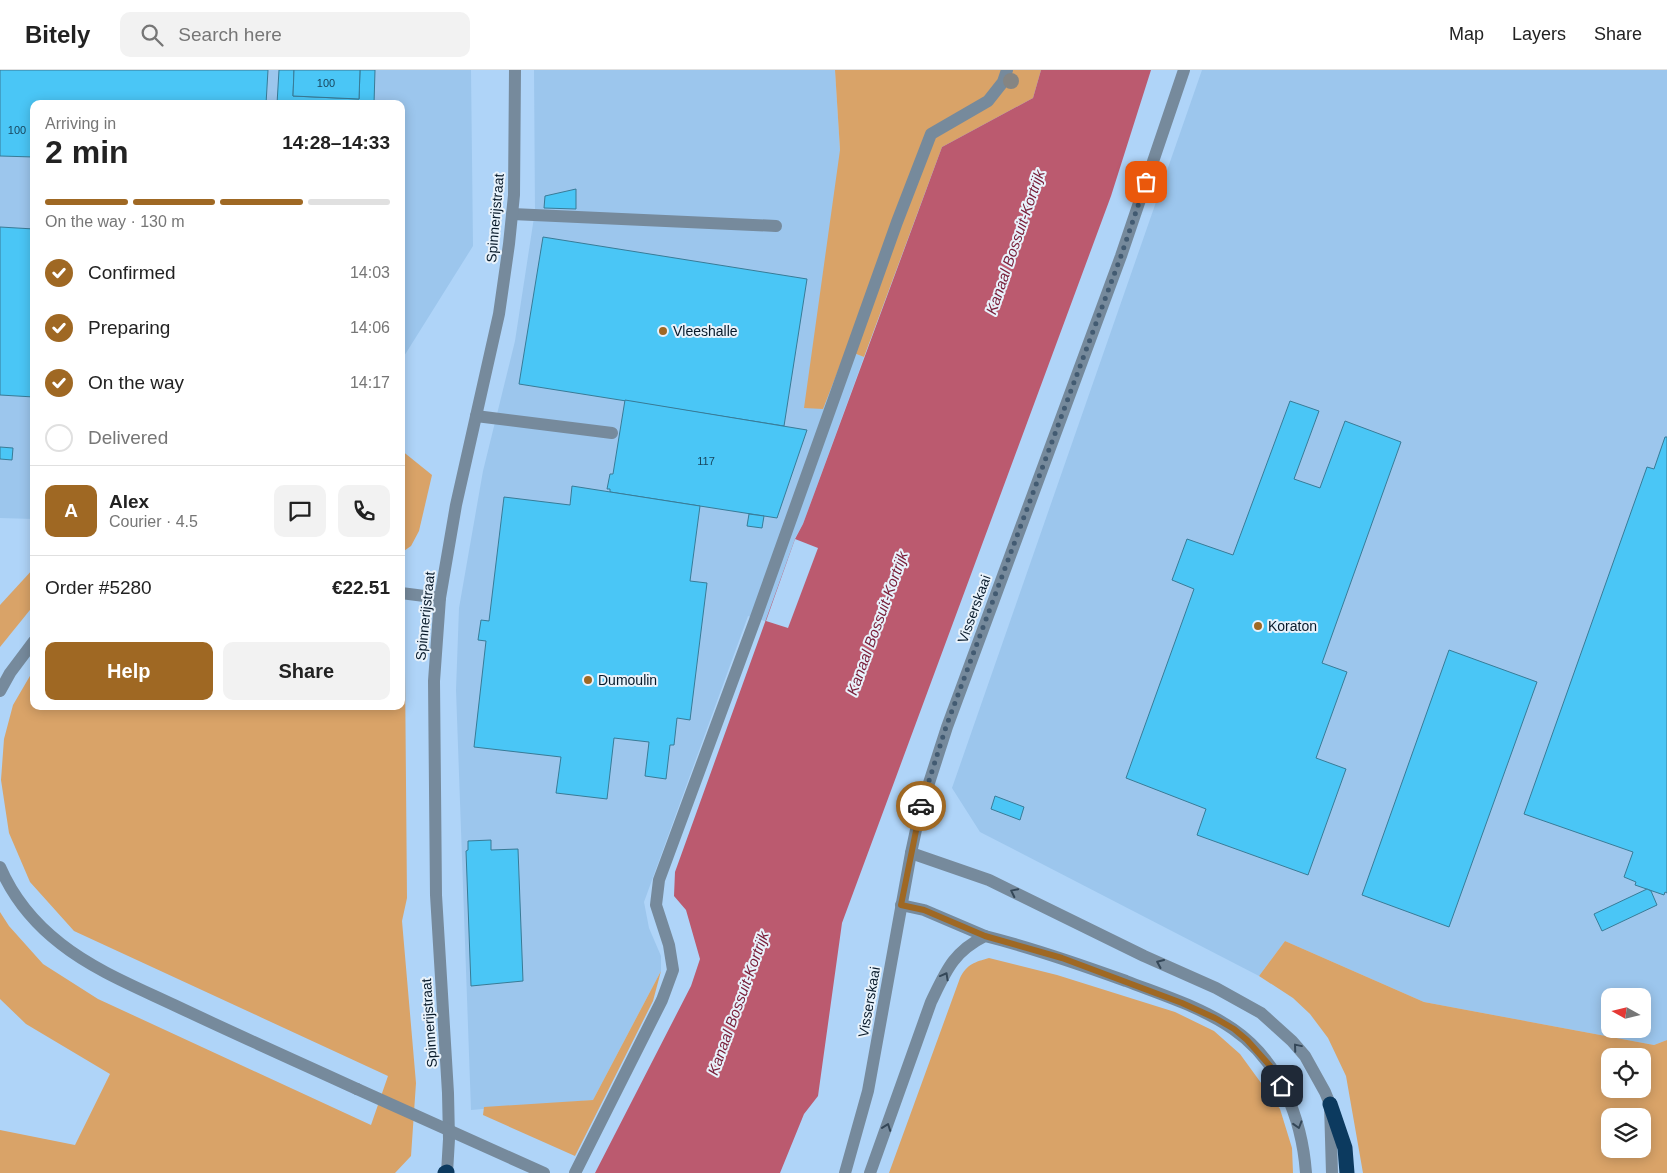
<!DOCTYPE html>
<meta charset="utf-8">
<style>
body{margin:0;font-family:Helvetica,sans-serif;background:#f2f2f2;color:#222;height:100vh;display:flex;flex-direction:column;font-size:19px;white-space:nowrap}
*{box-sizing:border-box;margin:0}
p{font-size:16px;color:#767676}
.icon{flex:none;width:28px;height:28px;fill:none;stroke:currentColor;stroke-width:2;stroke-linecap:round;stroke-linejoin:round}
.map{position:relative;flex:1;overflow:hidden}
.details{position:absolute;left:30px;top:30px;width:375px;height:610px;display:flex;flex-direction:column;background:#fff;border-radius:10px;box-shadow:0 2px 12px #0003}
.details>*{flex:none}
.needle{width:32px;rotate:278deg}
.fabs{position:absolute;left:1601px;top:918px;display:grid;gap:10px}
.fabs a{display:grid;place-items:center;width:50px;height:50px;border-radius:10px;background:#fff;box-shadow:0 2px 12px #0003;font-size:25px}
.pin{position:absolute;display:grid;place-items:center;width:42px;height:42px;color:#fff;margin:-21px;border-radius:10px;box-shadow:0 2px 8px #0006}
.courier{position:absolute;display:grid;place-items:center;width:50px;height:50px;margin:-25px;border:4px solid #9f6823;border-radius:50%;background:#fff;color:#222;box-shadow:0 1px 6px #0007}
.head em{font-style:normal;font-weight:700}
.head div{display:flex;flex-direction:column-reverse}
.head{display:flex;align-items:center;justify-content:space-between;height:85px;padding:0 15px}
h1{font-size:32px;font-weight:700;line-height:38px}
.bar{display:grid;grid-template-columns:repeat(4,1fr);gap:8px 5px;align-content:center;height:60px;padding:0 15px}
.bar i{height:6px;border-radius:4px;background:#e0e0e0}
.bar .current{background:#9f6823}
.bar p{grid-column:span 4}
.line{display:flex;align-items:center;gap:12px;padding:0 15px;border-top:1px solid #e0e0e0}
.line div{flex:1}
.round{display:grid;place-items:center;flex:none;width:52px;height:52px;border-radius:10px;background:#f2f2f2}
ol{padding:0 15px;list-style:none}
li{display:flex;align-items:center;gap:15px;height:55px}
li p{margin-inline-start:auto}
li .icon{padding:5px;border-radius:50%;background:#9f6823;color:#fff;stroke-width:4}
li:last-child{color:#767676}
li i{width:28px;height:28px;border:2px solid #e0e0e0;border-radius:50%}
.button{display:flex;gap:10px;margin-top:auto;padding:10px 15px}
.button a{flex:1;height:58px;border-radius:10px;background:#9f6823;color:#fff;font-size:20px;font-weight:700;line-height:58px;text-align:center}
.button a+a{background:#f2f2f2;color:#222}
header{display:flex;align-items:center;gap:30px;box-sizing:border-box;height:70px;padding:0 25px;background:#fff;border-bottom:1px solid #e0e0e0}
header strong{font-size:24px}
nav{display:flex;gap:28px;margin-inline-start:auto;font-size:18px}
.search{width:350px;height:45px;background:#f2f2f2;display:flex;align-items:center;gap:12px;box-sizing:border-box;padding:0 18px;border-radius:10px;color:#767676;font-size:19px}
.map>svg:first-child{display:block}
</style>
<header>
<strong>Bitely</strong>
<div class="search"><svg class="icon" aria-label="search" viewBox="0 0 24 24"><circle cx="10" cy="10" r="6"/><path d="M15 15l6 6"/></svg>Search here</div>
<nav><a>Map</a><a>Layers</a><a>Share</a></nav>
</header>
<div class="map">
<svg width="1667" height="1103" viewBox="0 0 1667 1103">
<rect width="100%" height="100%" fill="#afd4f8"/>
<g fill="#9cc6ed" fill-rule="evenodd">
<path d="M 0,0 L 471,0 L 473,176 L 401,291 L 401,34 L 34,34 L 34,449 L 0,448 Z"/>
<path d="M 534,0 L 835,0 L 840,80 L 846,280 L 864,287 L 803,454 L 795,468 L 788,558 L 748,546 L 644,832 L 649,858 L 661,886 L 661,901 L 593,1030 L 471,1040 L 456,620 L 459,538 L 483,401 L 515,271 L 535,141 Z"/>
<path d="M 1202,0 L 1667,0 L 1667,970 L 1654,975 L 1424,932 L 1285,871 L 1259,906 L 980,762 L 952,718 ZM 1610,926 L 1642,926 L 1642,959 L 1610,959 Z"/>
</g>
<g fill="#d9a368" fill-rule="evenodd">
<path d="M 835,0 L 1041,0 L 1033,28 L 942,77 L 864,287 L 846,280 L 823,339 L 804,338 L 840,80 Z"/>
<path d="M 401,380 L 432,405 L 419,461 L 411,476 L 401,483 Z"/>
<path d="M 34,498 L 34,535 L 0,577 L 0,535 Z"/>
<path d="M 401,575 L 405,598 L 407,828 L 402,851 L 416,1013 L 411,1086 L 395,1103 L 0,1103 L 0,1060 L 75,1075 L 110,1004 L 26,954 L 0,929 L 0,842 L 9,856 L 43,894 L 98,929 L 371,1055 L 388,1006 L 74,861 L 30,812 L 9,763 L 1,710 L 4,669 L 13,635 L 34,599 L 34,636 L 401,636 Z"/>
<path d="M 1285,871 L 1424,932 L 1654,975 L 1667,970 L 1667,1103 L 1363,1103 L 1346,1006 L 1328,968 L 1310,944 L 1293,928 L 1259,906 ZM 1610,986 L 1642,986 L 1642,1019 L 1610,1019 ZM 1610,1046 L 1642,1046 L 1642,1079 L 1610,1079 Z"/>
<path d="M 989,888 L 1057,905 L 1175,942 L 1214,961 L 1240,984 L 1280,1039 L 1292,1078 L 1293,1103 L 889,1103 L 960,908 C 967,894 975,892 989,888 Z"/>
<path d="M 661,901 L 653,931 L 575,1086 L 483,1045 L 484,1037 L 593,1030 Z"/>
</g>
<path fill="#bb5a6f" d="M 1041,0 L 1151,0 L 1111,126 L 842,853 L 818,1026 L 804,1044 L 780,1103 L 595,1103 L 691,916 L 700,889 L 686,840 L 674,826 L 675,802 L 795,469 L 803,454 L 942,77 L 1033,28 Z"/>
<path fill="#afd4f8" d="M 795,469 L 818,478 L 788,558 L 766,551 Z"/>
<g fill="#4ac6f6" stroke="#387b97">
<path d="M 0,0 L 268,0 L 266,34 L 34,34 L 34,87 L 0,86 Z"/>
<path d="M 279,0 L 294,0 L 293,26 L 359,29 L 360,0 L 375,0 L 374,34 L 277,34 Z"/>
<path d="M 294,0 L 360,0 L 359,29 L 293,26 Z"/>
<path d="M 576,119 L 576,139 L 544,138 L 545,126 Z"/>
<path d="M 0,157 L 34,159 L 34,327 L 0,325 Z"/>
<path d="M 543,167 L 807,209 L 784,356 L 519,314 Z"/>
<path d="M 625,330 L 807,360 L 777,448 L 610,422 L 610,419 L 607,419 L 610,404 L 613,404 Z"/>
<path d="M 1290,331 L 1319,341 L 1294,409 L 1320,418 L 1345,351 L 1401,372 L 1322,593 L 1347,602 L 1316,688 L 1346,699 L 1308,805 L 1197,765 L 1206,739 L 1126,708 L 1194,519 L 1172,510 L 1187,469 L 1233,485 Z"/>
<path d="M 1665,367 L 1667,367 L 1667,823 L 1665,822 L 1664,825 L 1635,815 L 1636,812 L 1624,807 L 1633,782 L 1524,744 L 1647,397 L 1654,399 Z"/>
<path d="M 0,377 L 13,378 L 12,390 L 0,389 Z"/>
<path d="M 572,416 L 700,436 L 690,511 L 707,513 L 690,650 L 677,648 L 674,675 L 670,675 L 666,709 L 645,706 L 649,672 L 614,668 L 607,729 L 556,723 L 561,687 L 474,677 L 486,571 L 478,570 L 481,550 L 489,551 L 504,427 L 570,435 Z"/>
<path d="M 749,444 L 764,446 L 762,458 L 747,456 Z"/>
<path d="M 1449,580 L 1537,612 L 1449,857 L 1362,825 Z"/>
<path d="M 995,726 L 1024,737 L 1020,750 L 991,739 Z"/>
<path d="M 491,770 L 491,780 L 518,779 L 523,911 L 471,916 L 466,781 L 468,780 L 468,771 Z"/>
<path d="M 1647,819 L 1651,821 L 1657,835 L 1602,861 L 1594,844 Z"/>
</g>
<g fill="none" stroke-linecap="round" stroke-linejoin="round">
<g stroke="#768a9c" stroke-width="12">
<path d="M 512,144 L 776,156"/>
<path d="M 476,346 L 612,363"/>
<path d="M 401,523 L 440,528"/>
<path d="M 0,621 L 10,603 L 34,571"/>
<path d="M 911,783 L 989,810 L 1144,886 L 1216,918 L 1261,943 L 1292,971 L 1305,986 L 1325,1022 L 1330,1034 L 1332,1103"/>
<path d="M 0,797 C 13,827 35,854 61,874 C 94,900 136,917 174,935 C 235,964 296,991 357,1019"/>
<path d="M 901,835 L 924,840 L 985,866"/>
<path d="M 447,1103 L 449,1069 L 448,1023 L 436,825 L 434,611 L 440,528 L 456,435 L 499,244 L 509,174 L 514,125 L 515,0"/>
<path d="M 575,1103 L 662,930 L 673,900 L 669,875 L 656,835 L 659,810 L 755,550 L 897,152 L 931,64 L 988,31 L 1003,12 L 1007,0"/>
<path d="M 845,1103 L 868,1021 L 911,783 L 920,741 L 947,657 L 1121,186 L 1184,0"/>
<path d="M 870,1103 L 931,932 C 946,901 953,882 985,866 C 1033,878 1079,894 1126,911 C 1162,925 1201,937 1233,959 C 1280,991 1302,1049 1306,1103"/>
</g>
<g stroke="#0c3a5f" stroke-width="15">
<path d="M 1330,1034 L 1345,1078 L 1347,1103"/>
<path d="M 445,1103 L 447,1102"/>
</g>
<path stroke="#768a9c" stroke-width="12" d="M 357,1019 L 544,1103"/>
</g>
<circle fill="#858583" cx="1011" cy="11" r="8"/>
<defs><path id="oneway-chevron" d="M-2-3.5L2.5 0L-2 3.5" fill="none" stroke-width="1.6" stroke-linecap="round" stroke-linejoin="round" transform="scale(1.25)"/></defs>
<g stroke="#344758">
<use href="#oneway-chevron" transform="translate(1014 822) rotate(-154)"/>
<use href="#oneway-chevron" transform="translate(1160 893) rotate(-156)"/>
<use href="#oneway-chevron" transform="translate(945 906) rotate(-61)"/>
<use href="#oneway-chevron" transform="translate(1297 977) rotate(-130)"/>
<use href="#oneway-chevron" transform="translate(1298 1055) rotate(73)"/>
<use href="#oneway-chevron" transform="translate(887 1057) rotate(-70)"/>
</g>
<g fill="none" stroke-linecap="round" stroke-linejoin="round">
<path stroke="#425b72" stroke-width="5" stroke-dasharray="0 9" d="M 921,736 L 946,657 L 1121,186 L 1146,112"/>
<path stroke="#9f6823" stroke-width="6" d="M 921,736 L 901,835 L 924,840 L 985,866 L 1062,888 L 1182,933 L 1215,948 L 1234,959 L 1247,970 L 1271,997 L 1282,1016"/>
</g>
<g fill="#9f6823" stroke="#e8f2fb" stroke-width="2">
<circle cx="663" cy="261" r="5"/>
<circle cx="1258" cy="556" r="5"/>
<circle cx="588" cy="610" r="5"/>
</g>
<g text-anchor="middle" dominant-baseline="central" stroke-width="4" stroke-linejoin="round" paint-order="stroke">
<g font-size="11" fill="#18455d">
<text x="326" y="13">100</text>
<text x="17" y="60">100</text>
<text x="706" y="391">117</text>
</g>
<g font-size="14" fill="#081a2a" stroke="#e8f2fb">
<text transform="translate(495 148) rotate(-85)">Spinnerijstraat</text>
<text transform="translate(974 539) rotate(-70)">Visserskaai</text>
<text transform="translate(425 546) rotate(-84)">Spinnerijstraat</text>
<text transform="translate(869 932) rotate(-80)">Visserskaai</text>
<text transform="translate(429 953) rotate(-94)">Spinnerijstraat</text>
</g>
<g font-size="14" fill="#081a2a" stroke="#e8f2fb" text-anchor="start">
<text x="673" y="261">Vleeshalle</text>
<text x="1268" y="556">Koraton</text>
<text x="598" y="610">Dumoulin</text>
</g>
<g font-size="15" font-style="italic" fill="#771c37" stroke="#e8f2fb">
<text transform="translate(1015 172) rotate(-71)">Kanaal Bossuit-Kortrijk</text>
<text transform="translate(877 553) rotate(-70)">Kanaal Bossuit-Kortrijk</text>
<text transform="translate(738 933) rotate(-70)">Kanaal Bossuit-Kortrijk</text>
</g>
</g>
</svg>
<div class="fabs">
<a><svg class="needle" viewBox="-14 -14 28 28"><path d="M0-13l5 13h-10z" fill="#e53935"/><path d="M0 13l5-13h-10z" fill="#767676"/></svg></a>
<a><svg class="icon" aria-label="locate" viewBox="0 0 24 24"><circle cx="12" cy="12" r="6"/><path d="M12 2v4M12 18v4M2 12h4M18 12h4"/></svg></a>
<a><svg class="icon" aria-label="layers" viewBox="0 0 24 24"><path d="M12 4l9 5-9 5-9-5zM3 14l9 5 9-5"/></svg></a>
</div>
<div class="pin" style="left:1146px;top:112px;background:#ea580c"><svg class="icon" aria-label="bag" viewBox="0 0 24 24"><path d="M5 8h14l-1 12H6zM9 8a3 3 0 0 1 6 0"/></svg></div>
<div class="pin" style="left:1282px;top:1016px;background:#1f2937"><svg class="icon" aria-label="home" viewBox="0 0 24 24"><path d="M3 11l9-7 9 7M6 9v11h12V9"/></svg></div>
<div class="courier" style="left:921px;top:736px"><svg class="icon" aria-label="car" viewBox="0 0 24 24"><path d="M5 17H2v-5l4-1 3-4h7l3 4 3 1v5h-3M9 17h6M6 11h13"/><circle cx="7" cy="17" r="2"/><circle cx="17" cy="17" r="2"/></svg></div>
<section class="details">
<div class="head"><div><h1>2 min</h1><p>Arriving in</p></div><em>14:28–14:33</em></div>
<div class="bar"><i class="current"></i><i class="current"></i><i class="current"></i><i></i><p>On the way · 130 m</p></div>
<ol>
<li><svg class="icon" aria-label="check" viewBox="0 0 24 24"><path d="M5 12l5 5 9-10"/></svg>Confirmed<p>14:03</p></li>
<li><svg class="icon" aria-label="check" viewBox="0 0 24 24"><path d="M5 12l5 5 9-10"/></svg>Preparing<p>14:06</p></li>
<li><svg class="icon" aria-label="check" viewBox="0 0 24 24"><path d="M5 12l5 5 9-10"/></svg>On the way<p>14:17</p></li>
<li><i></i>Delivered</li>
</ol>
<div class="line" style="height:90px"><b class="round" style="background:#9f6823;color:#fff">A</b><div><b>Alex</b><p>Courier · 4.5</p></div><a class="round"><svg class="icon" aria-label="chat" viewBox="0 0 24 24"><path d="M4 5h16v11H9l-5 4z"/></svg></a><a class="round"><svg class="icon" aria-label="phone" viewBox="0 0 24 24"><path d="M5 4h4l2 5-3 2q2 4 5 5l2-3 5 2v4C11 20 4 13 5 4z"/></svg></a></div>
<div class="line" style="height:65px"><div>Order #5280</div><b>€22.51</b></div>
<div class="button"><a>Help</a><a>Share</a></div>
</section>
</div>
